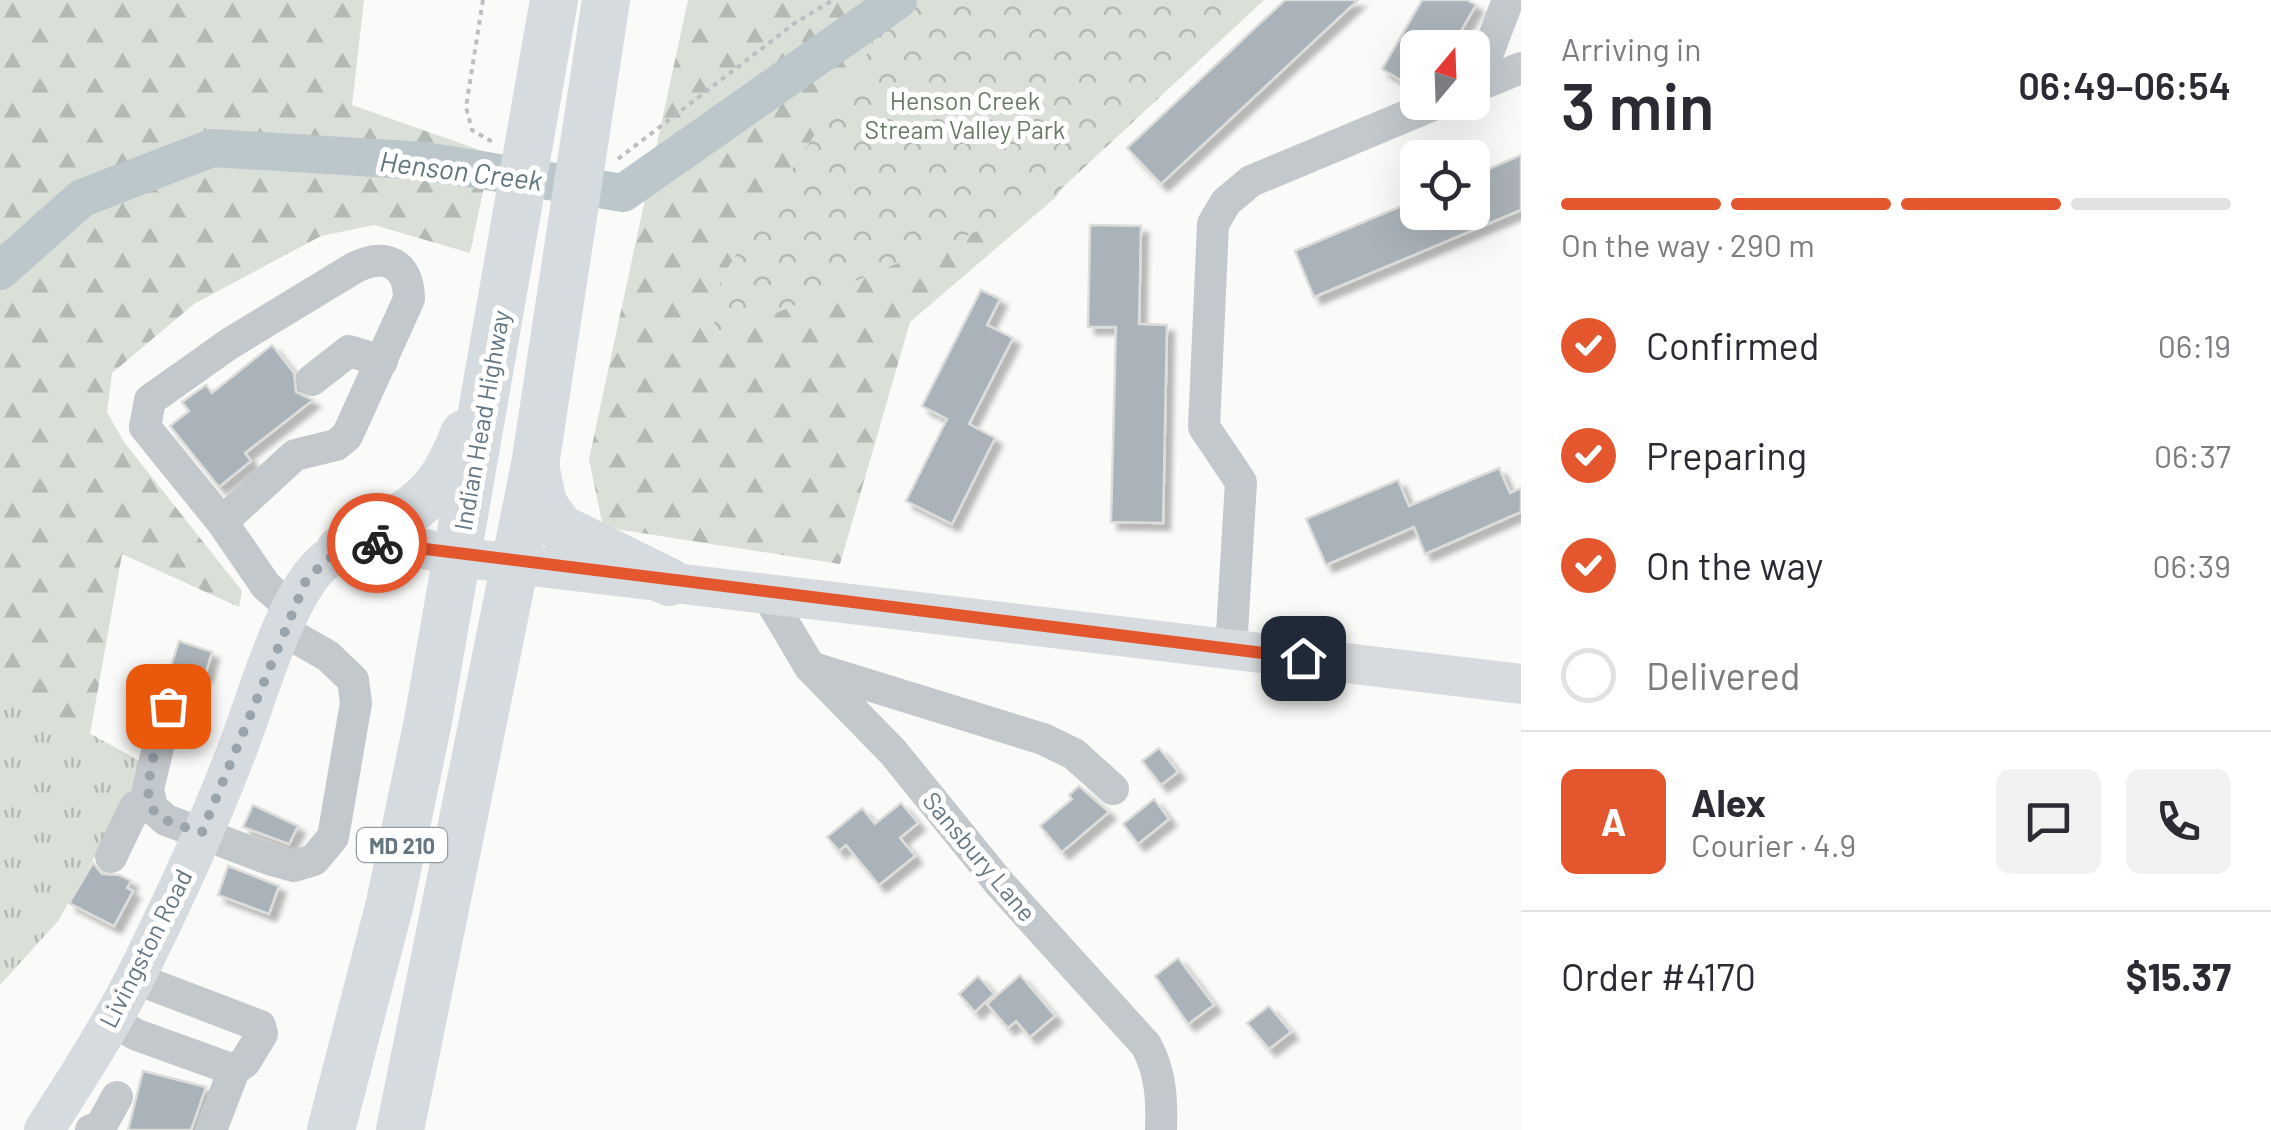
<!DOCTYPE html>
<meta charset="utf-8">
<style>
body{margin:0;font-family:Barlow,sans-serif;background:#f2f2f3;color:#2b2b33;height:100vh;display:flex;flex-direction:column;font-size:38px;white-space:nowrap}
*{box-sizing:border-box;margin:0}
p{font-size:32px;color:#7c7c81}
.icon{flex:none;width:55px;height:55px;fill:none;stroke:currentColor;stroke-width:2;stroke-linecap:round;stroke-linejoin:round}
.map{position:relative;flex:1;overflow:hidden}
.details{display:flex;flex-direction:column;background:#fff;width:750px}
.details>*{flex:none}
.needle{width:65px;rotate:19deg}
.controls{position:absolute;left:1400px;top:30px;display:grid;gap:20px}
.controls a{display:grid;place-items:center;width:90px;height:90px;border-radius:15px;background:#fff;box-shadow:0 10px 40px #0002;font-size:50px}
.pin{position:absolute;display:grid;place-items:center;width:85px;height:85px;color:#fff;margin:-42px;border-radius:20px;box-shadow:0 5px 15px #0006}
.courier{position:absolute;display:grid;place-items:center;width:100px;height:100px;margin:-50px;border:8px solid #e4572e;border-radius:50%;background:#fff;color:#222;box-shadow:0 2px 12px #0007}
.overview em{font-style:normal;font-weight:600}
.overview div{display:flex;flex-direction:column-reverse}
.overview{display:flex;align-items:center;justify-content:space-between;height:170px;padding:0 40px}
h1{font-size:65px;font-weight:600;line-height:75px}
.bar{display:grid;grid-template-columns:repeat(4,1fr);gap:15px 10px;align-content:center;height:120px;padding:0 40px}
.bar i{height:12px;border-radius:8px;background:#e1e1e2}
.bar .selected{background:#e4572e}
.bar p{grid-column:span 4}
.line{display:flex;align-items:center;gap:25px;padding:0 40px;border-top:2px solid #e1e1e2}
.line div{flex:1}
.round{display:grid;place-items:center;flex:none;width:105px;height:105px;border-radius:15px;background:#f2f2f3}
ol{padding:0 40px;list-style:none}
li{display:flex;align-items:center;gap:30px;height:110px}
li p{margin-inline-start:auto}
li .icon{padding:10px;border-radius:50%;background:#e4572e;color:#fff;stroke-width:4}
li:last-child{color:#7c7c81}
li i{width:55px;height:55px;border:5px solid #e1e1e2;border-radius:50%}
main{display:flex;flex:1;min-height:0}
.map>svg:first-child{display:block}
</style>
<main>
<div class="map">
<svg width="1521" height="1130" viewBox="0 0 1521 1130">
<defs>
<pattern id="grass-tufts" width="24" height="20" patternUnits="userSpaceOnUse" patternTransform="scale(2.5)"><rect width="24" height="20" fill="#dadfd7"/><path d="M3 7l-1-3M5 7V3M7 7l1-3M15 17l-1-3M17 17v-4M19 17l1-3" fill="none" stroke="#b4b9b4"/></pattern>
<pattern id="forest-firs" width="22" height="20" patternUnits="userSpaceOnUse" patternTransform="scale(2.5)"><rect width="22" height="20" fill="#dadfd7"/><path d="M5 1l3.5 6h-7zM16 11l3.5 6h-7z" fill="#b4b9b4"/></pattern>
<pattern id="park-crowns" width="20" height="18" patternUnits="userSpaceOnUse" patternTransform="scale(2.5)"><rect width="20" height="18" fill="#dadfd7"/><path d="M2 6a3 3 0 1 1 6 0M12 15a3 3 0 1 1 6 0" fill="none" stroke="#b4b9b4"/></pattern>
<filter id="shadow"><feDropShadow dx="7" dy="7" stdDeviation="2.5" flood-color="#0004"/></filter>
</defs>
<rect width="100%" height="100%" fill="#fafaf8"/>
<path fill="url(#grass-tufts)" d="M 0,684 L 147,765 L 58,921 L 0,985 Z"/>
<g fill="url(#forest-firs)">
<path d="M 0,0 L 364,0 L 352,105 L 491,154 L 470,253 L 374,225 L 321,236 L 194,304 L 112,373 L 107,412 L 124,442 L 242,591 L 239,607 L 122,554 L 90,734 L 0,684 Z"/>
<path d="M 688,0 L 1242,0 L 1118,110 L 1056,197 L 910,322 L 840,564 L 603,527 L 589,459 Z"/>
</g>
<path fill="url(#park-crowns)" d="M 866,0 L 1264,0 L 1046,203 L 712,339 L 721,278 L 881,33 Z"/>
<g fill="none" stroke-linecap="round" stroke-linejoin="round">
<path stroke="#bbc7cb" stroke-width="38" d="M 0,271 L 82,198 L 212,148 L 425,161 L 623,193 L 898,0"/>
</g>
<g fill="#aab3b9" stroke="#dcdcda" stroke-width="2.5" filter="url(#shadow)">
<path d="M 1285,0 L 1358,0 L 1161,184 L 1127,148 Z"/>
<path d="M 1422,0 L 1467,0 L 1476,5 L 1451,48 L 1418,48 L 1418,90 L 1382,69 Z"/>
<path d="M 1521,155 L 1521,210 L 1314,297 L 1295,251 L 1418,199 L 1418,212 L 1472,212 L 1472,176 Z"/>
<path d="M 1090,225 L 1141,226 L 1139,324 L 1167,325 L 1163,523 L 1111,522 L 1116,327 L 1088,327 Z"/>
<path d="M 981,290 L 1000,299 L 987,325 L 1013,338 L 969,424 L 995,438 L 952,524 L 906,501 L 947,419 L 922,406 Z"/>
<path d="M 272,345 L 294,373 L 296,392 L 313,400 L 245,453 L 251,461 L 219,487 L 170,426 L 189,411 L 182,402 L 206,385 L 212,393 Z"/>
<path d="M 1499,468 L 1510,493 L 1521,488 L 1521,512 L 1425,554 L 1414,527 L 1326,565 L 1306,519 L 1398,480 L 1409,506 Z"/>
<path d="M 179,641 L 212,652 L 205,676 L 171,666 Z"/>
<path d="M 1159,748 L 1178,772 L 1161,785 L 1142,761 Z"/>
<path d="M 1079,786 L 1109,812 L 1062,852 L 1040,826 L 1072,799 L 1069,795 Z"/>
<path d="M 1154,799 L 1169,819 L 1138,844 L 1123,824 Z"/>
<path d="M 901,803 L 918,823 L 900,838 L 915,856 L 879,885 L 846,845 L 839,851 L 827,837 L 862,808 L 875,824 Z"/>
<path d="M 253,805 L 298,826 L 289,844 L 243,827 Z"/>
<path d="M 93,863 L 102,874 L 119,875 L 131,881 L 127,888 L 133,891 L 114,926 L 69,903 Z"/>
<path d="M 228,866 L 279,886 L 269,914 L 218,895 Z"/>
<path d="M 1178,958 L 1214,1005 L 1188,1024 L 1155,976 Z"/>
<path d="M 1020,975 L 1055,1016 L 1030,1037 L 1016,1021 L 1008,1028 L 987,1004 Z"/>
<path d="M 978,976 L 994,994 L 975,1012 L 959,994 Z"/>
<path d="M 1269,1006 L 1291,1032 L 1269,1049 L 1247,1023 Z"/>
<path d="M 143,1071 L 206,1087 L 191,1130 L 128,1130 Z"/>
</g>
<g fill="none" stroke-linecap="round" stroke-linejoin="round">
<g stroke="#bbbfc2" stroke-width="4" stroke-dasharray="5 5" stroke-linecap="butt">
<path d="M 483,0 L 466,107 L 472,130 L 496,144"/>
<path d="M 618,159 L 795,23 L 833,0"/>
</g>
<g stroke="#c3c8cc" stroke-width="32">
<path d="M 1475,87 L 1508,0"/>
<path d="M 1472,88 L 1521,68"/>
<path d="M 312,380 L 349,351 L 382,361"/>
<path d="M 222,522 L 295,455 L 336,445 L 347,436 L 409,299 C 409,263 385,252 354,268 L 229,344 L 150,400 L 145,427 L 222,522 L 266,586 L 291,608"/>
<path d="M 766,593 L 810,667 L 893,752 L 1000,884 L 1146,1045 C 1161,1073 1162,1099 1161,1130"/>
<path d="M 1231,649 L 1241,482 L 1204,427 L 1213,224 L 1226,202 L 1251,181 L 1440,102"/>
<path d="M 810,667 L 1043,739 L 1074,754 L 1113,789"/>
<path d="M 168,706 L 148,789 L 152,808 L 166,820 L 269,859 L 294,866 L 314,860 L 333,837 L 356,703 L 353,680 L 328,656 L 284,631"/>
<path d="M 111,857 L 135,807 L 149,798"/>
<path d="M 110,1020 L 137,1035 L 234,1070 L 245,1062 L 262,1034 L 260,1026 L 134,978"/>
<path d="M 91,1130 L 101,1126 L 117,1097"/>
<path d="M 211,1130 L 234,1070"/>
</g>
<path stroke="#d6dbdf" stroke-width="40" d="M 44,1130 C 78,1077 113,1023 141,966 C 174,899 207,828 234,758 C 255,707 284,593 326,560 C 362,531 417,546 457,557 L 1521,684"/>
<g stroke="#d6dbdf" stroke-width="48">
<path d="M 535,465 L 543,504 L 560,528 L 669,582"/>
<path d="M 340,550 C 356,536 369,532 388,523 C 430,503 448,476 464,434"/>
<path d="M 331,1130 L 390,903 L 428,721 L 554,0"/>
<path d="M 400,1130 L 535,465 L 606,0"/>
</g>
</g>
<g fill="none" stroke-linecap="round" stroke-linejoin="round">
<path stroke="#99a4ac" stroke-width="10" stroke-dasharray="0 18" d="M 168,706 C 162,728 140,788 152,808 C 161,823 186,827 202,832 L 307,578 L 340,550 L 377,543"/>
<path stroke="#e4572e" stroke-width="12" d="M 377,543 L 1303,658"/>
</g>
<g text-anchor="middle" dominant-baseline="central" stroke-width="10" stroke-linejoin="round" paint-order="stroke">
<rect fill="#fff" stroke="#939fa8" stroke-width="2.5" x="357" y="828" width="90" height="34" rx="8"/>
<g font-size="22" font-weight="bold" fill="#657683">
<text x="402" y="845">MD 210</text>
</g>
<g font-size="25" fill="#687a64" stroke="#fff">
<text x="965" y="100">Henson Creek<tspan x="965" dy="29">Stream Valley Park</tspan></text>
</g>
<g font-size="25" fill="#657683" stroke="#fff">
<text transform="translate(481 420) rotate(-80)">Indian Head Highway</text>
<text transform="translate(980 856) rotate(50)">Sansbury Lane</text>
<text transform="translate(145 948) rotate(-63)">Livingston Road</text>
</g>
<g font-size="28" font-style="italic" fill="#60757c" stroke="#fff">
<text transform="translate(461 170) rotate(7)">Henson Creek</text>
</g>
</g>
</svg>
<div class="controls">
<a><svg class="needle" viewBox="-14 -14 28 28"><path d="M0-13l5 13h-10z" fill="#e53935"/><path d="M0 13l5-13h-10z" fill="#7c7c81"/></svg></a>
<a><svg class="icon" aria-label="locate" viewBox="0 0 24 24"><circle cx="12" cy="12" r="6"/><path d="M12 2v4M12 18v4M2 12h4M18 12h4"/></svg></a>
</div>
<div class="pin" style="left:168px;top:706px;background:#ea580c"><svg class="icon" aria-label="bag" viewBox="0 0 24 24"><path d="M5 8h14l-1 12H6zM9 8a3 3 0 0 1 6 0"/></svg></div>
<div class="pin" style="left:1303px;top:658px;background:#1f2937"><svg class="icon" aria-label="home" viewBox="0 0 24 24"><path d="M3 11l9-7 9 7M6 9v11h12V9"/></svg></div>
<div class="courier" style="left:377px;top:543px"><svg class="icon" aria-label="bike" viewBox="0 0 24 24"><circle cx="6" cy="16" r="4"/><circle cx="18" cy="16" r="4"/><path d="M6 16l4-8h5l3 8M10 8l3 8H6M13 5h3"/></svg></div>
</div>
<section class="details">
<div class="overview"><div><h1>3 min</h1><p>Arriving in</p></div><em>06:49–06:54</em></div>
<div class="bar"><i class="selected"></i><i class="selected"></i><i class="selected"></i><i></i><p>On the way · 290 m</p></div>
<ol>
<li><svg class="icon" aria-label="check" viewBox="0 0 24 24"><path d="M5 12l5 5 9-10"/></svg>Confirmed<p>06:19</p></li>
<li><svg class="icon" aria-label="check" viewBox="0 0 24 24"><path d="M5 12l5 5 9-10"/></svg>Preparing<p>06:37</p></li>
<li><svg class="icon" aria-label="check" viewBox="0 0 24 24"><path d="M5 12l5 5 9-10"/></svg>On the way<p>06:39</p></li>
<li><i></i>Delivered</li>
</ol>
<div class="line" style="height:180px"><b class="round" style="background:#e4572e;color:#fff">A</b><div><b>Alex</b><p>Courier · 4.9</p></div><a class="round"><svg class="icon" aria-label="chat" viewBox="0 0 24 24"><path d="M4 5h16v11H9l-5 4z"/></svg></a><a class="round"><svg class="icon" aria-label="phone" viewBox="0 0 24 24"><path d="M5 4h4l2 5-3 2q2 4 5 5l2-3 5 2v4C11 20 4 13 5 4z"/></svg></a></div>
<div class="line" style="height:130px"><div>Order #4170</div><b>$15.37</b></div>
</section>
</main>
